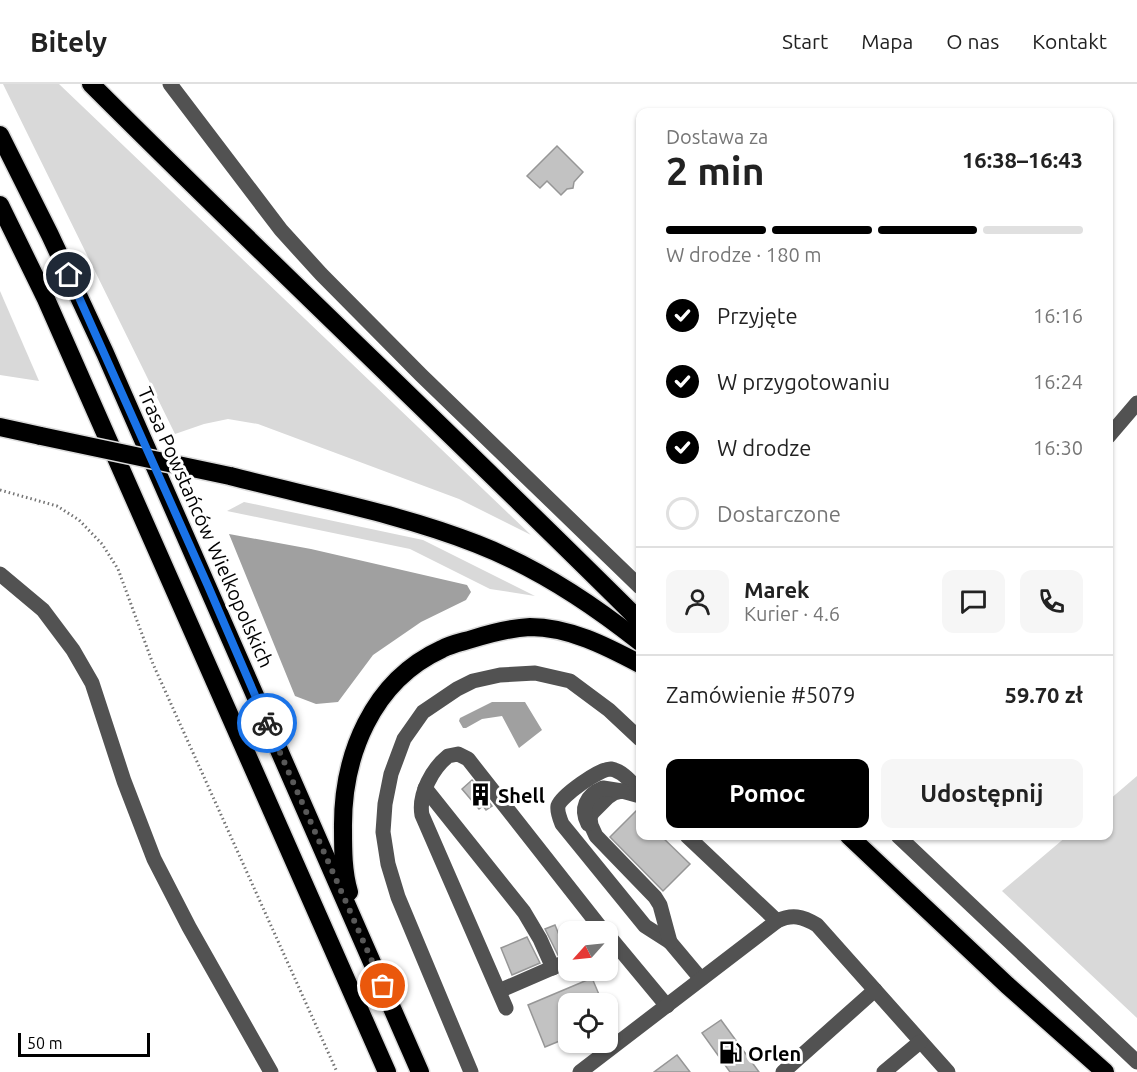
<!DOCTYPE html>
<html lang="pl">
<meta charset="utf-8">
<style>
body{margin:0;font-family:Ubuntu,sans-serif;background:#f6f6f6;color:#222;height:100vh;display:flex;flex-direction:column;font-size:22px;white-space:nowrap}
*{box-sizing:border-box;margin:0}
p{font-size:20px;color:#767676}
.icon{flex:none;width:33px;height:33px;fill:none;stroke:currentColor;stroke-width:2;stroke-linecap:round;stroke-linejoin:round}
.map{position:relative;flex:1;overflow:hidden}
.sheet{position:absolute;left:636px;top:24px;width:477px;height:732px;display:flex;flex-direction:column;background:#fff;border-radius:12px;box-shadow:0 2px 4px #0004}
.sheet>*{flex:none}
.needle{width:39px;rotate:243deg}
.fabs{position:absolute;left:558px;top:837px;display:grid;gap:12px}
.fabs a{display:grid;place-items:center;width:60px;height:60px;border-radius:12px;background:#fff;box-shadow:0 2px 4px #0004;font-size:30px}
.scale{position:absolute;left:18px;bottom:15px;width:132px;box-sizing:border-box;padding-left:6px;border:3px solid #000;border-top:0;font-size:16px;line-height:21px;white-space:nowrap;color:#000;-webkit-text-stroke:4px #fff;paint-order:stroke}
.pin{position:absolute;display:grid;place-items:center;width:51px;height:51px;color:#fff;margin:-26px;border:3px solid #fff;border-radius:50%;box-shadow:0 2px 6px #0007}
.courier{position:absolute;display:grid;place-items:center;width:60px;height:60px;margin:-30px;border:4px solid #1a73e8;border-radius:50%;background:#fff;color:#222;box-shadow:0 2px 8px #0007}
.overview em{font-style:normal;font-weight:700}
.overview div{display:flex;flex-direction:column-reverse}
.overview{display:flex;align-items:center;justify-content:space-between;height:102px;padding:0 30px}
h1{font-size:39px;font-weight:700;line-height:45px}
.bar{display:grid;grid-template-columns:repeat(4,1fr);gap:9px 6px;align-content:center;height:72px;padding:0 30px}
.bar i{height:8px;border-radius:4px;background:#e0e0e0}
.bar .active{background:#000}
.bar p{grid-column:span 4}
.line{display:flex;align-items:center;gap:15px;padding:0 30px;border-top:2px solid #e0e0e0}
.line div{flex:1}
.round{display:grid;place-items:center;flex:none;width:63px;height:63px;border-radius:12px;background:#f6f6f6}
ol{padding:0 30px;list-style:none}
li{display:flex;align-items:center;gap:18px;height:66px}
li p{margin-inline-start:auto}
li .icon{padding:6px;border-radius:50%;background:#000;color:#fff;stroke-width:4}
li:last-child{color:#767676}
li i{width:33px;height:33px;border:3px solid #e0e0e0;border-radius:50%}
.cta{display:flex;gap:12px;margin-top:auto;padding:12px 30px}
.cta a{flex:1;height:69px;border-radius:12px;background:#000;color:#fff;font-size:24px;font-weight:700;line-height:69px;text-align:center}
.cta a+a{background:#f6f6f6;color:#222}
header{display:flex;align-items:center;gap:36px;box-sizing:border-box;height:84px;padding:0 30px;background:#fff;border-bottom:2px solid #e0e0e0}
header strong{font-size:28px}
nav{display:flex;gap:33px;margin-inline-start:auto;font-size:21px}
.map>svg:first-child{display:block}
</style>
<header>
<strong>Bitely</strong>
<nav><a>Start</a><a>Mapa</a><a>O nas</a><a>Kontakt</a></nav>
</header>
<div class="map">
<svg width="1137" height="988" viewBox="0 0 1137 988">
<rect width="100%" height="100%" fill="#fff"/>
<g fill="#d9d9d9">
<path d="M 3,0 L 59,0 L 531,451 L 459,415 L 258,340 L 228,335 L 204,340 L 175,350 Z"/>
<path d="M 0,207 L 39,297 L 0,291 Z"/>
<path d="M 244,418 L 423,456 L 535,512 L 490,505 L 410,465 L 227,427 Z"/>
<path d="M 1137,692 L 1137,934 L 1002,807 L 1067,752 L 1108,752 L 1109,716 Z"/>
</g>
<g fill="#a0a0a0">
<path d="M 229,450 L 311,465 L 467,501 L 471,508 L 466,516 L 421,538 L 373,571 L 338,618 L 316,620 L 295,612 Z"/>
<path d="M 492,618 L 525,618 L 542,646 L 519,664 L 502,632 L 482,635 L 466,644 L 463,644 L 459,637 L 460,634 Z"/>
</g>
<g fill="#c2c2c2" stroke="#969696" stroke-width="1.5">
<path d="M 557,62 L 583,88 L 574,98 L 573,104 L 567,105 L 561,111 L 547,97 L 540,104 L 527,92 Z"/>
<path d="M 472,696 L 492,722 L 486,726 L 483,722 L 479,725 L 462,705 Z"/>
<path d="M 640,723 L 640,752 L 661,752 L 690,780 L 663,807 L 610,753 Z"/>
<path d="M 555,841 L 566,868 L 558,871 L 545,845 Z"/>
<path d="M 527,853 L 540,879 L 512,891 L 501,864 Z"/>
<path d="M 592,894 L 603,920 L 568,920 L 568,947 L 560,950 L 562,956 L 545,963 L 528,921 Z"/>
<path d="M 721,936 L 759,988 L 730,988 L 702,949 Z"/>
<path d="M 677,971 L 690,988 L 654,988 Z"/>
</g>
<g fill="none" stroke-linecap="round" stroke-linejoin="round">
<defs>
<g id="highway">
<path d="M 91,0 C 272,181 459,357 640,537"/>
<path d="M 0,51 L 50,151 L 105,269 L 420,988"/>
<path d="M 0,121 L 46,215 L 387,988"/>
<path d="M 0,343 L 41,352"/>
<path d="M 230,392 C 311,413 398,429 477,460 C 536,483 591,519 640,558"/>
<path d="M 849,752 L 1007,901 L 1105,988"/>
<path d="M 349,808 C 343,788 343,766 343,745 C 342,672 372,597 442,565 C 451,560 462,558 472,555 C 491,549 509,544 530,543 C 569,543 606,562 640,580"/>
</g>
</defs>
<use href="#highway" stroke="#dbdbdb" stroke-width="21"/>
<path stroke="#747474" stroke-width="3" stroke-dasharray="1.5 3" stroke-linecap="butt" d="M 0,406 L 57,422 L 79,436 L 102,460 L 118,485 L 153,580 L 337,988"/>
<g stroke="#525252" stroke-width="15">
<path d="M 170,0 L 281,146 L 321,190 L 421,291 L 640,503"/>
<path d="M 1108,353 L 1137,319"/>
<path d="M 0,490 L 43,526 L 73,566 L 92,599 L 124,697 L 154,775 L 189,843 L 271,988"/>
<path d="M 425,704 L 524,828 L 540,855 L 553,884"/>
<path d="M 640,707 C 632,699 623,687 611,685 C 600,684 561,712 558,722 C 557,727 560,735 562,740 L 645,842 L 670,858 L 701,895"/>
<path d="M 640,712 L 622,707 L 614,709 L 608,713 L 592,729 L 590,734 L 591,741 L 596,752 L 655,813 L 660,821 L 670,858"/>
<path d="M 588,740 C 580,725 586,711 603,704 L 622,707"/>
<path d="M 687,752 L 777,837"/>
<path d="M 898,752 L 1137,978"/>
<path d="M 608,851 L 667,922"/>
<path d="M 499,907 L 568,877"/>
<path d="M 506,924 L 422,731 C 418,710 433,684 448,672 L 458,670 L 468,675 L 604,848"/>
<path d="M 471,988 L 398,813 L 388,780 L 383,748 L 385,720 L 391,690 L 404,655 L 423,628 L 457,605 L 473,597 L 500,591 L 535,589 L 570,597 L 609,626 L 640,655"/>
<path d="M 580,988 L 777,837 C 792,830 802,832 817,841 L 948,988"/>
<path d="M 783,988 L 875,906"/>
<path d="M 884,988 L 920,958"/>
</g>
<use href="#highway" stroke="#000" stroke-width="18"/>
<defs>
<path id="highway-bridge" d="M 41,352 L 230,392"/>
</defs>
<use href="#highway-bridge" stroke="#dbdbdb" stroke-width="21" stroke-linecap="butt"/>
<use href="#highway-bridge" stroke="#000" stroke-width="18"/>
</g>
<g fill="none" stroke-linecap="round" stroke-linejoin="round">
<path stroke="#595959" stroke-width="6" stroke-dasharray="0 10.8" d="M 267,639 L 383,902"/>
<path stroke="#1a73e8" stroke-width="8" d="M 69,191 L 208,502 L 267,639"/>
</g>
<defs>
<symbol id="building-bare" viewBox="-9 -9 18 18"><path d="M-4-6H4V6H1V3H-1V6H-4ZM-2.5-4.3h1.7v1.8h-1.7ZM.8-4.3h1.7v1.8H.8ZM-2.5-1h1.7V.8h-1.7ZM.8-1h1.7V.8H.8Z" fill="#000" stroke="#fff" stroke-width="2.5" paint-order="stroke"/></symbol>
<symbol id="fuel-bare" viewBox="-9 -9 18 18"><path d="M-5.5-6h7V0h2V4h1.3V-2.5L3-4.5l.8-.8L6-3V5H2.5V1h-1V6h-7ZM-4.2-4.7v3.2H.2V-4.7Z" fill="#000" stroke="#fff" stroke-width="2.5" paint-order="stroke"/></symbol>
</defs>
<g fill-rule="evenodd">
<use href="#building-bare" x="464" y="694" width="33" height="33"/>
<use href="#fuel-bare" x="714" y="952" width="33" height="33"/>
</g>
<g text-anchor="middle" dominant-baseline="central" stroke-width="6" stroke-linejoin="round" paint-order="stroke">
<g font-size="20" fill="#000" stroke="#fff">
<text transform="translate(206 443) rotate(66)">Trasa Powstańców Wielkopolskich</text>
</g>
<g font-size="20" font-weight="bold" fill="#000" stroke="#fff" text-anchor="start">
<text x="498" y="711">Shell</text>
<text x="748" y="969">Orlen</text>
</g>
</g>
</svg>
<div class="fabs">
<a><svg class="needle" viewBox="-14 -14 28 28"><path d="M0-13l5 13h-10z" fill="#e53935"/><path d="M0 13l5-13h-10z" fill="#767676"/></svg></a>
<a><svg class="icon" aria-label="locate" viewBox="0 0 24 24"><circle cx="12" cy="12" r="6"/><path d="M12 2v4M12 18v4M2 12h4M18 12h4"/></svg></a>
</div>
<div class="scale">50 m</div>
<div class="pin" style="left:383px;top:902px;background:#ea580c"><svg class="icon" aria-label="bag" viewBox="0 0 24 24"><path d="M5 8h14l-1 12H6zM9 8a3 3 0 0 1 6 0"/></svg></div>
<div class="pin" style="left:69px;top:191px;background:#1f2937"><svg class="icon" aria-label="home" viewBox="0 0 24 24"><path d="M3 11l9-7 9 7M6 9v11h12V9"/></svg></div>
<div class="courier" style="left:267px;top:639px"><svg class="icon" aria-label="bike" viewBox="0 0 24 24"><circle cx="6" cy="16" r="4"/><circle cx="18" cy="16" r="4"/><path d="M6 16l4-8h5l3 8M10 8l3 8H6M13 5h3"/></svg></div>
<section class="sheet">
<div class="overview"><div><h1>2 min</h1><p>Dostawa za</p></div><em>16:38–16:43</em></div>
<div class="bar"><i class="active"></i><i class="active"></i><i class="active"></i><i></i><p>W drodze · 180 m</p></div>
<ol>
<li><svg class="icon" aria-label="check" viewBox="0 0 24 24"><path d="M5 12l5 5 9-10"/></svg>Przyjęte<p>16:16</p></li>
<li><svg class="icon" aria-label="check" viewBox="0 0 24 24"><path d="M5 12l5 5 9-10"/></svg>W przygotowaniu<p>16:24</p></li>
<li><svg class="icon" aria-label="check" viewBox="0 0 24 24"><path d="M5 12l5 5 9-10"/></svg>W drodze<p>16:30</p></li>
<li><i></i>Dostarczone</li>
</ol>
<div class="line" style="height:108px"><a class="round"><svg class="icon" aria-label="person" viewBox="0 0 24 24"><circle cx="12" cy="8" r="4"/><path d="M4 21q1-7 8-7t8 7"/></svg></a><div><b>Marek</b><p>Kurier · 4.6</p></div><a class="round"><svg class="icon" aria-label="chat" viewBox="0 0 24 24"><path d="M4 5h16v11H9l-5 4z"/></svg></a><a class="round"><svg class="icon" aria-label="phone" viewBox="0 0 24 24"><path d="M5 4h4l2 5-3 2q2 4 5 5l2-3 5 2v4C11 20 4 13 5 4z"/></svg></a></div>
<div class="line" style="height:78px"><div>Zamówienie #5079</div><b>59.70 zł</b></div>
<div class="cta"><a>Pomoc</a><a>Udostępnij</a></div>
</section>
</div>
